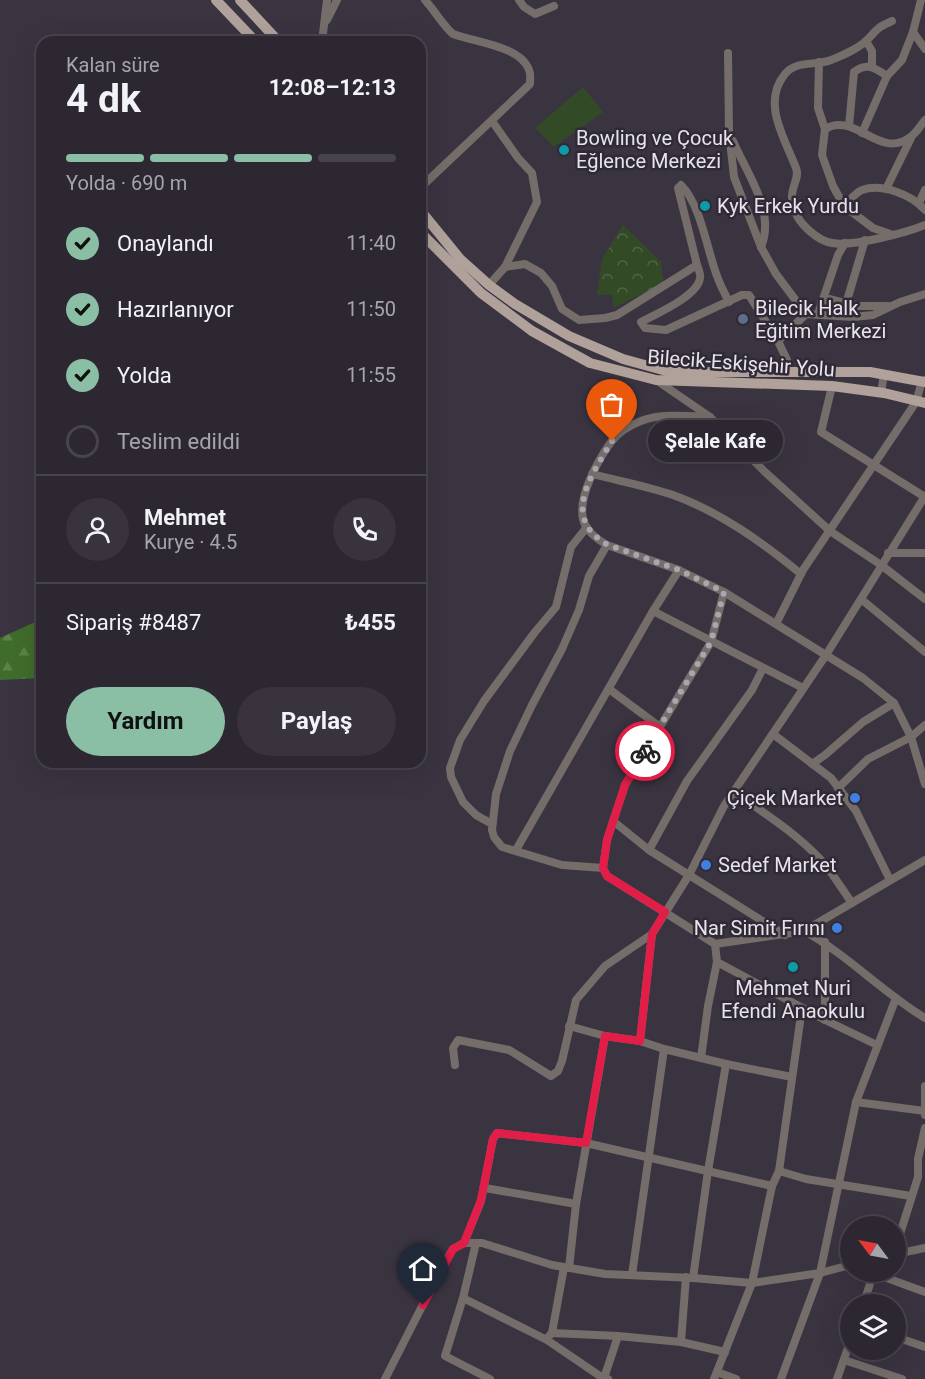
<!DOCTYPE html>
<html lang="tr">
<meta charset="utf-8">
<style>
body{margin:0;font-family:Roboto,sans-serif;background:#38333d;color:#f1f3f6;height:100vh;display:flex;flex-direction:column;font-size:22px;white-space:nowrap}
*{box-sizing:border-box;margin:0}
p{font-size:20px;color:#a6a5ab}
.icon{flex:none;width:33px;height:33px;fill:none;stroke:currentColor;stroke-width:2;stroke-linecap:round;stroke-linejoin:round}
.map{position:relative;flex:1;overflow:hidden}
.details{position:absolute;left:36px;top:36px;width:390px;height:732px;display:flex;flex-direction:column;background:#2c2731;border-radius:18px;box-shadow:0 6px 24px #0002,0 0 0 2px #48444d}
.details>*{flex:none}
.needle{width:39px;rotate:302deg}
.buttons{position:absolute;left:840px;top:1216px;display:grid;gap:12px}
.buttons a{display:grid;place-items:center;width:66px;height:66px;border-radius:50%;background:#2c2731;box-shadow:0 6px 24px #0002,0 0 0 2px #48444d;font-size:30px}
.pin{position:absolute;display:grid;place-items:center;width:51px;height:51px;color:#fff;margin:-62px -26px;border-radius:50% 50% 50% 0;rotate:-45deg;box-shadow:0 0 6px #0007}
.pin .icon{rotate:45deg}
.courier{position:absolute;display:grid;place-items:center;width:60px;height:60px;margin:-30px;border:4px solid #e11d48;border-radius:50%;background:#fff;color:#222;box-shadow:0 2px 8px #0007}
.bubble{position:absolute;height:42px;border-radius:21px;background:#2c2731;box-shadow:0 6px 24px #0002,0 0 0 2px #48444d;font-size:20px;font-weight:700;line-height:42px;text-align:center}
.overview em{font-style:normal;font-weight:700}
.overview div{display:flex;flex-direction:column-reverse}
.overview{display:flex;align-items:center;justify-content:space-between;height:102px;padding:0 30px}
h1{font-size:39px;font-weight:700;line-height:45px}
.bar{display:grid;grid-template-columns:repeat(4,1fr);gap:9px 6px;align-content:center;height:72px;padding:0 30px}
.bar i{height:8px;border-radius:4px;background:#48444d}
.bar .current{background:#8abfa5}
.bar p{grid-column:span 4}
.line{display:flex;align-items:center;gap:15px;padding:0 30px;border-top:2px solid #48444d}
.line div{flex:1}
.round{display:grid;place-items:center;flex:none;width:63px;height:63px;border-radius:32px;background:#38333d}
ol{padding:0 30px;list-style:none}
li{display:flex;align-items:center;gap:18px;height:66px}
li p{margin-inline-start:auto}
li .icon{padding:6px;border-radius:50%;background:#8abfa5;color:#111;stroke-width:4}
li:last-child{color:#a6a5ab}
li i{width:33px;height:33px;border:3px solid #48444d;border-radius:50%}
.action{display:flex;gap:12px;margin-top:auto;padding:12px 30px}
.action a{flex:1;height:69px;border-radius:36px;background:#8abfa5;color:#111;font-size:24px;font-weight:700;line-height:69px;text-align:center}
.action a+a{background:#38333d;color:#f1f3f6}
.map>svg:first-child{display:block}
</style>
<div class="map">
<svg width="925" height="1379" viewBox="0 0 925 1379">
<defs>
<pattern id="forest-firs" width="22" height="20" patternUnits="userSpaceOnUse" patternTransform="scale(1.5)"><rect width="22" height="20" fill="#406c2b"/><path d="M5 1l3.5 6h-7zM16 11l3.5 6h-7z" fill="#5c814a"/></pattern>
<pattern id="park-crowns" width="20" height="18" patternUnits="userSpaceOnUse" patternTransform="scale(1.5)"><rect width="20" height="18" fill="#324b26"/><path d="M2 6a3 3 0 1 1 6 0M12 15a3 3 0 1 1 6 0" fill="none" stroke="#506546"/></pattern>
</defs>
<rect width="100%" height="100%" fill="#3a3441"/>
<path fill="#324b26" d="M 583,87 L 603,112 L 554,147 L 535,128 Z"/>
<path fill="url(#forest-firs)" d="M 42,619 L 42,678 L 0,680 L 0,638 Z"/>
<path fill="url(#park-crowns)" d="M 623,225 L 661,262 L 663,283 L 614,308 L 612,295 L 597,295 L 602,259 Z"/>
<g fill="none" stroke-linecap="round" stroke-linejoin="round">
<g stroke="#746d69" stroke-width="8">
<path d="M 519,0 L 524,7 L 535,14 L 554,6"/>
<path d="M 921,0 L 913,32 L 925,49"/>
<path d="M 327,20 L 337,0"/>
<path d="M 892,21 C 876,28 878,29 867,40 C 858,49 843,55 831,60 C 816,66 796,60 785,74 C 761,103 785,139 796,168 C 800,178 791,187 792,198 C 792,202 794,207 795,211 C 799,224 818,241 832,243 C 851,247 906,233 925,225"/>
<path d="M 866,41 L 872,51 L 872,66"/>
<path d="M 322,42 L 327,0"/>
<path d="M 728,53 L 729,132 L 734,177 L 761,247 L 776,274 L 806,314"/>
<path d="M 819,62 L 818,108 L 825,129"/>
<path d="M 492,121 L 518,158 L 532,173 L 537,202 L 505,267"/>
<path d="M 849,126 L 854,72 C 867,62 875,68 887,76"/>
<path d="M 862,133 L 887,76 L 902,60 L 913,32"/>
<path d="M 733,141 C 747,174 776,212 761,247"/>
<path d="M 420,188 L 530,84 C 530,79 531,74 529,70 C 521,46 474,42 453,34 C 442,24 435,11 425,0"/>
<path d="M 886,189 L 911,138"/>
<path d="M 919,203 L 925,190"/>
<path d="M 844,206 C 849,201 856,192 862,190 C 882,183 912,195 925,210"/>
<path d="M 893,235 L 873,228 L 844,206 L 833,186 L 822,155 L 825,129 C 854,111 879,159 909,138 C 916,134 920,126 925,120"/>
<path d="M 697,265 L 678,188 L 681,185 C 701,205 707,250 717,276 C 720,285 725,294 729,302"/>
<path d="M 489,285 L 505,267 L 525,264 L 541,273 L 552,286 L 562,309 L 579,320 L 605,318 L 617,315 L 697,265 C 698,268 701,274 700,278 C 698,296 656,314 641,322 L 645,328 L 666,330 L 742,295 L 749,295 L 778,341"/>
<path d="M 821,302 L 830,299 L 856,306 L 888,306"/>
<path d="M 846,304 L 865,240"/>
<path d="M 818,314 L 838,255 L 845,243"/>
<path d="M 786,372 L 787,360 L 778,341 L 806,314 L 853,317 L 873,315 L 900,302 L 925,294"/>
<path d="M 656,380 L 710,417 L 765,472 L 830,531 L 881,565 L 925,599"/>
<path d="M 832,386 L 821,432 L 925,497"/>
<path d="M 881,393 L 884,374"/>
<path d="M 710,417 C 690,416 659,413 641,421 C 630,425 618,433 611,442 C 598,460 578,496 583,519 C 585,530 598,540 607,545 L 679,570 L 724,592 L 863,678 L 894,703 L 911,737 L 925,784"/>
<path d="M 592,474 C 619,481 647,486 673,495 C 720,512 762,542 801,574"/>
<path d="M 888,553 L 925,553"/>
<path d="M 861,599 L 925,652"/>
<path d="M 653,611 L 803,688"/>
<path d="M 776,624 L 803,570 L 916,402 L 922,381 L 925,380"/>
<path d="M 609,689 L 660,727"/>
<path d="M 773,734 L 831,778 L 856,811 L 890,880"/>
<path d="M 812,764 L 825,755 L 863,722 L 894,703"/>
<path d="M 838,788 L 868,759 L 911,737 L 925,725"/>
<path d="M 734,792 C 764,813 796,833 822,861 C 833,874 842,889 852,903"/>
<path d="M 613,821 L 649,850 L 785,935"/>
<path d="M 492,824 L 476,815 L 463,802 L 451,777 L 450,768 L 460,740 L 484,701 L 535,632 L 556,607 L 571,547 L 587,527"/>
<path d="M 516,850 L 653,611 L 679,570"/>
<path d="M 649,850 L 687,781 L 752,690 L 763,668"/>
<path d="M 603,868 L 562,865 L 502,847 L 494,837 L 492,830 L 496,794 L 510,751 L 532,705 L 562,649 L 579,610 L 589,576 L 607,545"/>
<path d="M 804,931 C 848,955 882,992 925,1018"/>
<path d="M 715,944 L 804,931 L 925,860"/>
<path d="M 717,962 L 825,1020 L 877,1045"/>
<path d="M 825,1020 L 825,942"/>
<path d="M 569,1026 L 605,1036 L 640,1041 L 664,1049 L 726,1064 L 792,1077"/>
<path d="M 640,1041 L 652,934 L 689,875 L 724,806 L 826,655 L 925,496"/>
<path d="M 701,1058 L 708,1006 L 717,962 L 715,944 L 607,876 L 603,868 L 607,840 L 625,785 L 711,642 L 724,592"/>
<path d="M 455,1065 L 453,1048 L 458,1040 L 509,1050 L 551,1076 L 558,1071 L 562,1061 L 576,1000 L 605,966 L 652,934"/>
<path d="M 856,1102 L 925,1111"/>
<path d="M 925,1115 L 925,1086"/>
<path d="M 779,1171 L 806,1179 L 911,1196"/>
<path d="M 485,1188 L 576,1204"/>
<path d="M 464,1243 L 481,1201 L 493,1139 L 497,1133 L 586,1143 L 772,1186"/>
<path d="M 476,1243 L 463,1298 L 445,1356 L 490,1379"/>
<path d="M 897,1253 L 900,1234 L 918,1177 L 918,1159 L 925,1128"/>
<path d="M 896,1254 L 925,1248"/>
<path d="M 569,1268 L 576,1204 L 605,1036"/>
<path d="M 873,1273 L 925,1292"/>
<path d="M 632,1275 L 664,1049"/>
<path d="M 693,1278 L 708,1171 L 726,1064"/>
<path d="M 463,1298 L 547,1340 L 600,1376 L 608,1379"/>
<path d="M 863,1305 L 874,1272"/>
<path d="M 552,1333 L 618,1336 L 681,1342 L 725,1352"/>
<path d="M 549,1336 L 552,1333 L 564,1267"/>
<path d="M 896,1337 L 925,1347"/>
<path d="M 681,1342 L 686,1277"/>
<path d="M 844,1360 L 902,1379"/>
<path d="M 717,1372 L 736,1379"/>
<path d="M 604,1378 L 618,1336"/>
<path d="M 385,1379 L 441,1269 L 453,1249 L 464,1243 L 482,1243 L 552,1265 L 605,1274 L 693,1278 L 752,1283 L 820,1273 L 850,1265"/>
<path d="M 714,1379 L 752,1283 L 772,1186 L 779,1171 L 802,1008"/>
<path d="M 781,1379 L 820,1273 L 856,1102 L 896,998"/>
<path d="M 837,1379 L 850,1342"/>
</g>
<g stroke="#b0a29a" stroke-width="10">
<path d="M 216,0 L 256,42"/>
<path d="M 240,0 L 279,42"/>
<path d="M 420,210 L 460,259 L 489,285 L 515,304 L 569,336 L 623,359 L 670,372 L 870,372 L 925,382"/>
<path d="M 420,232 L 481,293 L 532,331 L 590,363 L 656,380 L 832,386 L 884,393 L 925,403"/>
</g>
</g>
<g fill="none" stroke-linecap="round" stroke-linejoin="round">
<path stroke="#aaa6b0" stroke-width="6" stroke-dasharray="0 10.8" d="M 612,441 C 591,476 560,518 608,545 L 679,570 L 724,592 L 711,642 L 645,751"/>
<path stroke="#e11d48" stroke-width="8" d="M 423,1305 L 453,1249 L 464,1243 L 481,1200 L 493,1139 L 497,1133 L 586,1143 L 605,1036 L 640,1041 L 652,934 L 665,912 L 607,876 L 603,868 L 607,840 L 625,785 L 645,751"/>
</g>
<g fill="#0f9aa8" stroke="#302a36" stroke-width="2">
<circle cx="564" cy="150" r="6"/>
<circle cx="705" cy="206" r="6"/>
<circle cx="793" cy="967" r="6"/>
</g>
<circle fill="#5c6f8a" stroke="#302a36" stroke-width="2" cx="743" cy="319" r="6"/>
<g fill="#3f7fe0" stroke="#302a36" stroke-width="2">
<circle cx="855" cy="798" r="6"/>
<circle cx="706" cy="865" r="6"/>
<circle cx="837" cy="928" r="6"/>
</g>
<g text-anchor="middle" dominant-baseline="central" stroke-width="5" stroke-linejoin="round" paint-order="stroke">
<g font-size="20" fill="#e7e3eb" stroke="#302a36" text-anchor="start">
<text x="576" y="138">Bowling ve Çocuk<tspan x="576" dy="23">Eğlence Merkezi</tspan></text>
<text x="717" y="206">Kyk Erkek Yurdu</text>
<text x="755" y="308">Bilecik Halk<tspan x="755" dy="23">Eğitim Merkezi</tspan></text>
<text x="843" y="798" text-anchor="end">Çiçek Market</text>
<text x="718" y="865">Sedef Market</text>
<text x="825" y="928" text-anchor="end">Nar Simit Fırını</text>
<text x="793" y="988" text-anchor="middle">Mehmet Nuri<tspan x="793" dy="23">Efendi Anaokulu</tspan></text>
</g>
<g font-size="20" fill="#e7e3eb" stroke="#302a36">
<text transform="translate(741 363) rotate(4)">Bilecik-Eskişehir Yolu</text>
</g>
</g>
</svg>
<div class="buttons">
<a><svg class="needle" viewBox="-14 -14 28 28"><path d="M0-13l5 13h-10z" fill="#e53935"/><path d="M0 13l5-13h-10z" fill="#a6a5ab"/></svg></a>
<a><svg class="icon" aria-label="layers" viewBox="0 0 24 24"><path d="M12 4l9 5-9 5-9-5zM3 14l9 5 9-5"/></svg></a>
</div>
<div class="pin" style="left:612px;top:441px;background:#ea580c"><svg class="icon" aria-label="bag" viewBox="0 0 24 24"><path d="M5 8h14l-1 12H6zM9 8a3 3 0 0 1 6 0"/></svg></div>
<div class="pin" style="left:423px;top:1305px;background:#1f2937"><svg class="icon" aria-label="home" viewBox="0 0 24 24"><path d="M3 11l9-7 9 7M6 9v11h12V9"/></svg></div>
<div class="courier" style="left:645px;top:751px"><svg class="icon" aria-label="bike" viewBox="0 0 24 24"><circle cx="6" cy="16" r="4"/><circle cx="18" cy="16" r="4"/><path d="M6 16l4-8h5l3 8M10 8l3 8H6M13 5h3"/></svg></div>
<div class="bubble" style="left:648px;top:420px;width:135px">Şelale Kafe</div>
<section class="details">
<div class="overview"><div><h1>4 dk</h1><p>Kalan süre</p></div><em>12:08–12:13</em></div>
<div class="bar"><i class="current"></i><i class="current"></i><i class="current"></i><i></i><p>Yolda · 690 m</p></div>
<ol>
<li><svg class="icon" aria-label="check" viewBox="0 0 24 24"><path d="M5 12l5 5 9-10"/></svg>Onaylandı<p>11:40</p></li>
<li><svg class="icon" aria-label="check" viewBox="0 0 24 24"><path d="M5 12l5 5 9-10"/></svg>Hazırlanıyor<p>11:50</p></li>
<li><svg class="icon" aria-label="check" viewBox="0 0 24 24"><path d="M5 12l5 5 9-10"/></svg>Yolda<p>11:55</p></li>
<li><i></i>Teslim edildi</li>
</ol>
<div class="line" style="height:108px"><a class="round"><svg class="icon" aria-label="person" viewBox="0 0 24 24"><circle cx="12" cy="8" r="4"/><path d="M4 21q1-7 8-7t8 7"/></svg></a><div><b>Mehmet</b><p>Kurye · 4.5</p></div><a class="round"><svg class="icon" aria-label="phone" viewBox="0 0 24 24"><path d="M5 4h4l2 5-3 2q2 4 5 5l2-3 5 2v4C11 20 4 13 5 4z"/></svg></a></div>
<div class="line" style="height:78px"><div>Sipariş #8487</div><b>₺455</b></div>
<div class="action"><a>Yardım</a><a>Paylaş</a></div>
</section>
</div>
